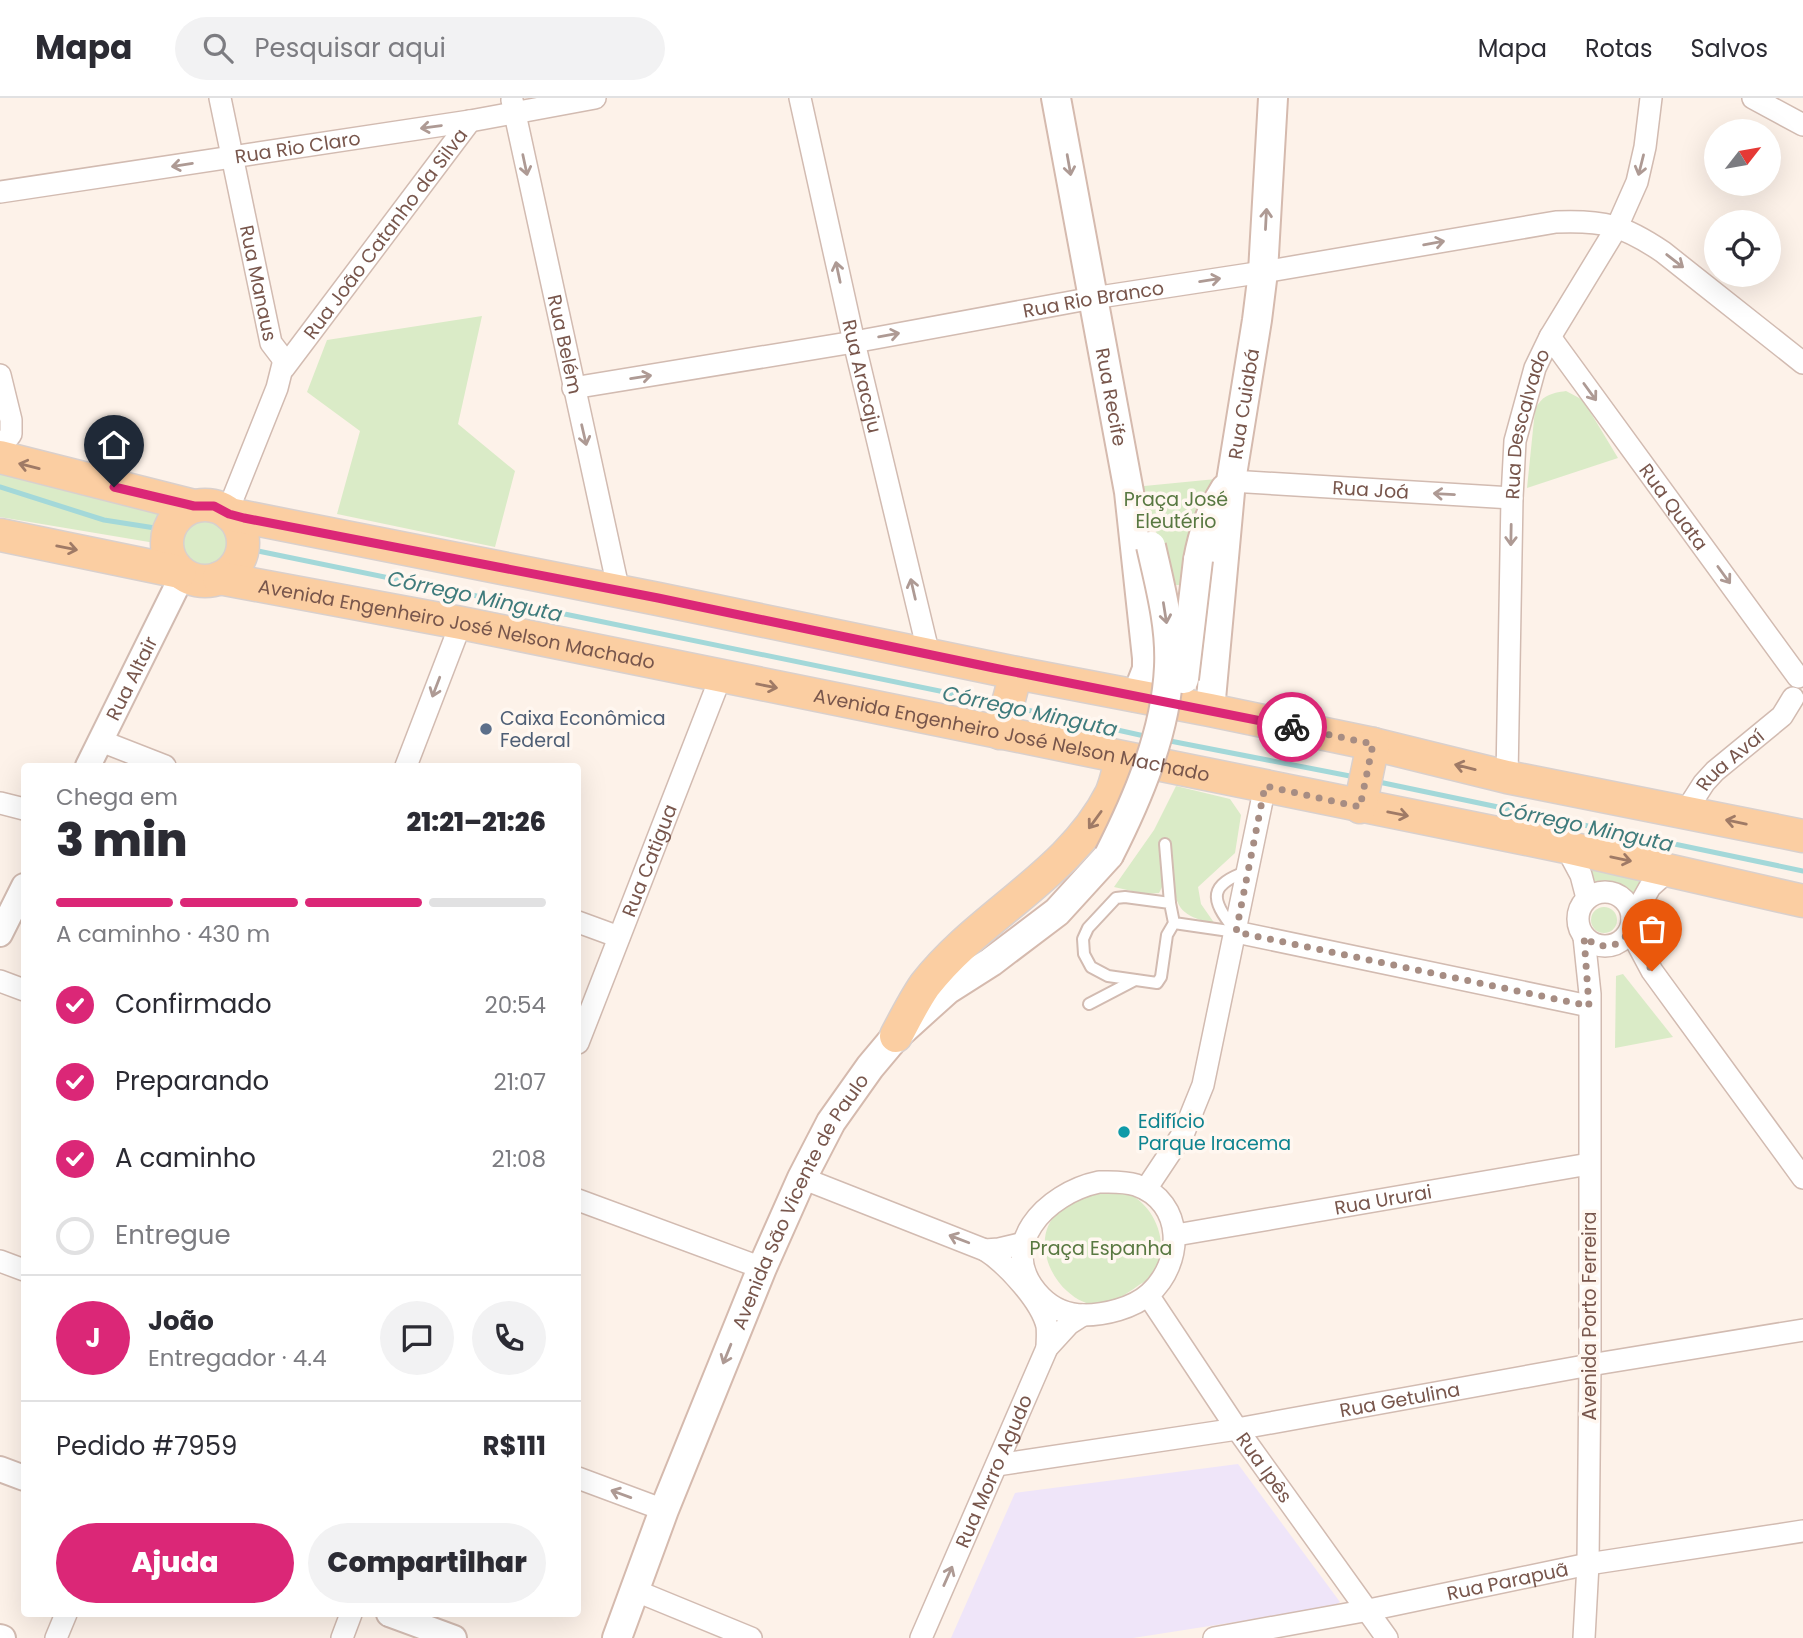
<!DOCTYPE html>
<html lang="pt">
<meta charset="utf-8">
<style>
body{margin:0;font-family:Poppins,sans-serif;background:#f2f2f3;color:#2b2b33;height:100vh;display:flex;flex-direction:column;font-size:26px;white-space:nowrap}
*{box-sizing:border-box;margin:0}
p{font-size:23px;color:#7c7c81}
.icon{flex:none;width:38px;height:38px;fill:none;stroke:currentColor;stroke-width:2;stroke-linecap:round;stroke-linejoin:round}
.map{position:relative;flex:1;overflow:hidden}
.sheet{position:absolute;left:21px;top:665px;width:560px;height:854px;display:flex;flex-direction:column;background:#fff;border-radius:7px;box-shadow:0 7px 28px #0002}
.sheet>*{flex:none}
.needle{width:46px;rotate:59deg}
.tools{position:absolute;left:1704px;top:21px;display:grid;gap:14px}
.tools a{display:grid;place-items:center;width:77px;height:77px;border-radius:50%;background:#fff;box-shadow:0 7px 28px #0002;font-size:35px}
.pin{position:absolute;display:grid;place-items:center;width:60px;height:60px;color:#fff;margin:-72px -30px;border-radius:50% 50% 50% 0;rotate:-45deg;box-shadow:0 0 7px #0007}
.pin .icon{rotate:45deg}
.courier{position:absolute;display:grid;place-items:center;width:70px;height:70px;margin:-35px;border:5px solid #db2777;border-radius:50%;background:#fff;color:#222;box-shadow:0 2px 9px #0007}
.summary em{font-style:normal;font-weight:800}
.summary div{display:flex;flex-direction:column-reverse}
.summary{display:flex;align-items:center;justify-content:space-between;height:119px;padding:0 35px}
h1{font-size:46px;font-weight:800;line-height:52px}
.bar{display:grid;grid-template-columns:repeat(4,1fr);gap:10px 7px;align-content:center;height:84px;padding:0 35px}
.bar i{height:9px;border-radius:5px;background:#e1e1e2}
.bar .active{background:#db2777}
.bar p{grid-column:span 4}
.line{display:flex;align-items:center;gap:18px;padding:0 35px;border-top:2px solid #e1e1e2}
.line div{flex:1}
.round{display:grid;place-items:center;flex:none;width:74px;height:74px;border-radius:37px;background:#f2f2f3}
ol{padding:0 35px;list-style:none}
li{display:flex;align-items:center;gap:21px;height:77px}
li p{margin-inline-start:auto}
li .icon{padding:7px;border-radius:50%;background:#db2777;color:#fff;stroke-width:4}
li:last-child{color:#7c7c81}
li i{width:38px;height:38px;border:4px solid #e1e1e2;border-radius:50%}
.action{display:flex;gap:14px;margin-top:auto;padding:14px 35px}
.action a{flex:1;height:80px;border-radius:42px;background:#db2777;color:#fff;font-size:28px;font-weight:800;line-height:80px;text-align:center}
.action a+a{background:#f2f2f3;color:#2b2b33}
header{display:flex;align-items:center;gap:42px;box-sizing:border-box;height:98px;padding:0 35px;background:#fff;border-bottom:2px solid #e1e1e2}
header strong{font-size:33px}
nav{display:flex;gap:38px;margin-inline-start:auto;font-size:24px}
.search{width:490px;height:63px;background:#f2f2f3;display:flex;align-items:center;gap:18px;box-sizing:border-box;padding:0 24px;border-radius:38px;color:#7c7c81;font-size:26px}
.map>svg:first-child{display:block}
</style>
<header>
<strong>Mapa</strong>
<div class="search"><svg class="icon" aria-label="search" viewBox="0 0 24 24"><circle cx="10" cy="10" r="6"/><path d="M15 15l6 6"/></svg>Pesquisar aqui</div>
<nav><a>Mapa</a><a>Rotas</a><a>Salvos</a></nav>
</header>
<div class="map">
<svg width="1803" height="1540" viewBox="0 0 1803 1540">
<rect width="100%" height="100%" fill="#fdf2e9"/>
<path fill="#efe5f9" d="M 1238,1366 L 1340,1504 L 1332,1509 L 1133,1540 L 951,1540 L 1015,1395 Z"/>
<g fill="#daebc7">
<path d="M 482,218 L 458,326 L 515,373 L 495,449 L 337,416 L 360,333 L 307,294 L 327,242 Z"/>
<path d="M 1566,293 L 1583,302 L 1618,360 L 1527,390 L 1535,312 C 1541,298 1551,295 1566,293 Z"/>
<path d="M 0,366 L 162,409 L 155,445 L 0,419 Z"/>
<path d="M 1216,381 L 1196,433 L 1187,487 L 1174,487 L 1158,438 L 1134,389 Z"/>
<circle cx="206" cy="446" r="26"/>
<path d="M 1176,688 L 1230,701 L 1241,717 L 1235,755 L 1198,789 L 1201,806 L 1215,826 C 1194,820 1176,817 1175,791 L 1162,789 L 1159,795 L 1145,796 L 1114,789 L 1154,732 Z"/>
<path d="M 1585,767 L 1645,777 L 1634,795 C 1620,790 1609,784 1594,791 Z"/>
<circle cx="1604" cy="822" r="13"/>
<path d="M 1623,876 L 1673,939 L 1615,950 L 1616,878 Z"/>
<path d="M 1097,1092 C 1107,1093 1120,1092 1129,1096 C 1156,1109 1170,1147 1155,1174 C 1152,1180 1144,1184 1139,1187 C 1114,1205 1093,1217 1067,1193 C 1046,1175 1033,1134 1060,1113 C 1071,1105 1085,1099 1097,1092 Z"/>
</g>
<g fill="none" stroke-linecap="round" stroke-linejoin="round">
<g stroke="#a3d8d9" stroke-width="5">
<path d="M 0,389 L 104,422 L 155,430"/>
<path d="M 258,453 L 998,605"/>
<path d="M 1018,610 L 1149,639"/>
<path d="M 1165,642 L 1355,679"/>
<path d="M 1374,683 L 1803,773"/>
</g>
<defs>
<g id="service">
<path d="M 1165,746 L 1170,805"/>
<path d="M 1174,825 L 1167,837 L 1161,879 L 1157,885 L 1108,878 L 1091,869 L 1084,856 L 1083,841 L 1088,830 L 1116,800 L 1125,799 L 1170,805 L 1174,825 L 1236,834"/>
<path d="M 1234,831 C 1210,801 1208,787 1248,773"/>
<path d="M 1089,906 L 1135,882"/>
</g>
<g id="minor">
<path id="s1" d="M 220,0 L 271,245 L 284,262 L 284,270 L 470,23"/>
<path id="s2" d="M 800,0 L 854,244 L 929,557"/>
<path d="M 1753,0 L 1803,27"/>
<path id="s3" d="M 512,2 L 619,494"/>
<path id="s4" d="M 0,94 L 470,23 L 595,0"/>
<path id="s5" d="M 1550,239 L 1798,579"/>
<path d="M 0,277 L 11,322 L 11,336 L 0,350"/>
<path id="s6" d="M 573,290 L 854,244 L 1093,200 L 1263,174 L 1556,124 C 1604,122 1623,127 1663,154 L 1803,265"/>
<path id="s7" d="M 1231,383 L 1512,400"/>
<path d="M 227,415 L 277,290 L 284,262"/>
<path d="M 101,643 L 165,668"/>
<path d="M 406,668 L 461,525"/>
<path id="s8" d="M 1507,679 L 1512,400 L 1515,343 L 1535,270 L 1550,239 L 1617,129 L 1637,84 L 1645,49 L 1651,0"/>
<path d="M 0,705 L 24,711"/>
<path id="s9" d="M 1686,713 L 1704,685 L 1715,673 L 1782,618 L 1793,600"/>
<path d="M 1566,749 L 1581,777 L 1587,800"/>
<circle cx="1605" cy="821" r="27"/>
<path d="M 1632,821 L 1650,789 L 1669,772"/>
<path d="M 578,824 L 619,839"/>
<path d="M 1630,832 L 1652,873 L 1803,1080"/>
<path d="M 1236,834 L 1589,908"/>
<path d="M 1584,839 L 1590,896 L 1590,1267 L 1588,1466 L 1584,1540"/>
<path d="M 0,883 L 24,892"/>
<path id="s10" d="M 578,945 L 721,578"/>
<path d="M 802,1080 L 985,1152 L 999,1151 L 1024,1145"/>
<path d="M 1099,1084 C 1111,1084 1124,1083 1136,1087 C 1185,1104 1184,1165 1149,1196 C 1133,1210 1105,1217 1084,1217 C 1067,1217 1052,1210 1041,1199 C 993,1149 1046,1095 1099,1084 Z"/>
<path d="M 1146,1091 L 1184,1034 L 1203,987 L 1265,688"/>
<path d="M 578,1102 L 762,1170"/>
<path id="s11" d="M 1176,1137 L 1589,1066"/>
<path d="M 985,1152 C 1007,1166 1041,1203 1047,1228 C 1048,1236 1047,1243 1047,1250"/>
<path d="M 0,1163 L 24,1172"/>
<path id="s12" d="M 1148,1197 L 1237,1331 L 1387,1540"/>
<path id="s13" d="M 997,1367 L 1237,1331 L 1590,1267 L 1803,1232"/>
<path d="M 578,1380 L 664,1412"/>
<path d="M 634,1492 L 751,1540"/>
<path d="M 56,1540 L 66,1516"/>
<path d="M 342,1540 L 351,1516"/>
<path id="s14" d="M 921,1540 L 1047,1250 L 1069,1226 L 1083,1217"/>
<path id="s15" d="M 1214,1540 L 1369,1512 L 1588,1466 L 1803,1433"/>
</g>
<g id="tertiary">
<path id="s16" d="M 88,668 L 183,476"/>
<path d="M 0,836 L 24,788"/>
<path d="M 0,1371 L 24,1380"/>
<path d="M 389,1516 L 454,1540"/>
<path d="M 0,1539 L 3,1540"/>
</g>
<g id="secondary">
<path id="s17" d="M 1056,0 L 1129,394 L 1147,560 L 1147,571 L 1136,599"/>
<path d="M 1198,462 C 1203,435 1210,414 1225,391"/>
<path id="s18" d="M 1210,612 L 1231,383 L 1257,222 L 1263,174 L 1273,0"/>
<path id="s19" d="M 617,1540 L 664,1412 L 762,1170 L 802,1080 L 831,1024 L 870,969 L 896,938 L 947,892 L 991,864 L 1057,814 L 1109,757"/>
</g>
<g id="primary">
<path d="M 0,359 L 194,408"/>
<circle cx="205" cy="445" r="38"/>
<path d="M 229,416 L 658,501 L 1016,575 L 1210,612 L 1373,646 L 1507,679 L 1803,738"/>
<path d="M 0,437 L 180,474"/>
<path id="s20" d="M 219,480 L 461,525 L 1566,749 L 1803,803"/>
<path d="M 1000,635 L 1016,575"/>
<path d="M 1360,709 L 1373,646"/>
<path d="M 896,938 C 905,921 914,903 925,887 C 979,817 1070,777 1111,696 C 1116,685 1118,672 1122,660"/>
</g>
</defs>
<use href="#service" stroke="#d2bbb1" stroke-width="14"/>
<use href="#minor" stroke="#d2bbb1" stroke-width="24"/>
<use href="#tertiary" stroke="#d2bbb1" stroke-width="28"/>
<use href="#secondary" stroke="#d5baae" stroke-width="32"/>
<use href="#primary" stroke="#d9d0cd" stroke-width="35"/>
<use href="#service" stroke="#fff" stroke-width="10"/>
<use href="#minor" stroke="#fff" stroke-width="21"/>
<use href="#tertiary" stroke="#fff" stroke-width="24"/>
<use href="#secondary" stroke="#fff" stroke-width="28"/>
<use href="#primary" stroke="#fbcea2" stroke-width="32"/>
<defs>
<g id="secondary-bridge">
<path d="M 1184,581 L 1198,462"/>
<path d="M 1109,757 C 1138,700 1166,634 1169,569 C 1171,528 1160,488 1151,448"/>
</g>
</defs>
<use href="#secondary-bridge" stroke="#d5baae" stroke-width="32" stroke-linecap="butt"/>
<use href="#secondary-bridge" stroke="#fff" stroke-width="28"/>
</g>
<defs><path id="oneway-shaft" d="M-6 0H5M1.5-3L5.5 0L1.5 3" fill="none" stroke-width="1.6" stroke-linecap="round" stroke-linejoin="round" transform="scale(1.75)"/></defs>
<g stroke="#ae9a94">
<use href="#oneway-shaft" transform="translate(431 29) rotate(172)"/>
<use href="#oneway-shaft" transform="translate(182 67) rotate(171)"/>
<use href="#oneway-shaft" transform="translate(525 67) rotate(78)"/>
<use href="#oneway-shaft" transform="translate(1069 67) rotate(80)"/>
<use href="#oneway-shaft" transform="translate(1641 67) rotate(104)"/>
<use href="#oneway-shaft" transform="translate(1266 121) rotate(-87)"/>
<use href="#oneway-shaft" transform="translate(1434 145) rotate(-10)"/>
<use href="#oneway-shaft" transform="translate(1675 163) rotate(38)"/>
<use href="#oneway-shaft" transform="translate(838 174) rotate(-102)"/>
<use href="#oneway-shaft" transform="translate(1210 182) rotate(-9)"/>
<use href="#oneway-shaft" transform="translate(889 237) rotate(-10)"/>
<use href="#oneway-shaft" transform="translate(641 279) rotate(-9)"/>
<use href="#oneway-shaft" transform="translate(1590 294) rotate(54)"/>
<use href="#oneway-shaft" transform="translate(584 337) rotate(77)"/>
<use href="#oneway-shaft" transform="translate(1444 396) rotate(-177)"/>
<use href="#oneway-shaft" transform="translate(1511 437) rotate(91)"/>
<use href="#oneway-shaft" transform="translate(1724 477) rotate(54)"/>
<use href="#oneway-shaft" transform="translate(913 491) rotate(-103)"/>
<use href="#oneway-shaft" transform="translate(1165 515) rotate(81)"/>
<use href="#oneway-shaft" transform="translate(436 589) rotate(111)"/>
<use href="#oneway-shaft" transform="translate(959 1141) rotate(-159)"/>
<use href="#oneway-shaft" transform="translate(727 1256) rotate(112)"/>
<use href="#oneway-shaft" transform="translate(621 1396) rotate(-160)"/>
<use href="#oneway-shaft" transform="translate(948 1478) rotate(-66)"/>
</g>
<g stroke="#9f7a66">
<use href="#oneway-shaft" transform="translate(29 368) rotate(-166)"/>
<use href="#oneway-shaft" transform="translate(67 450) rotate(11)"/>
<use href="#oneway-shaft" transform="translate(767 588) rotate(11)"/>
<use href="#oneway-shaft" transform="translate(1465 669) rotate(-166)"/>
<use href="#oneway-shaft" transform="translate(1398 716) rotate(11)"/>
<use href="#oneway-shaft" transform="translate(1095 722) rotate(126)"/>
<use href="#oneway-shaft" transform="translate(1736 724) rotate(-168)"/>
<use href="#oneway-shaft" transform="translate(1621 761) rotate(12)"/>
</g>
<g fill="none" stroke-linecap="round" stroke-linejoin="round">
<path stroke="#a78d83" stroke-width="7" stroke-dasharray="0 12.6" d="M 1292,629 L 1373,646 L 1360,709 L 1265,688 L 1236,834 L 1589,908 L 1584,839 C 1601,852 1618,852 1630,832 L 1652,873"/>
<path stroke="#db2777" stroke-width="9" d="M 114,389 L 194,408 L 214,408 L 229,416 L 244,420 L 658,500 L 994,570 L 1292,629"/>
</g>
<circle fill="#5c6f8a" stroke="#fff7f0" stroke-width="2.5" cx="486" cy="631" r="7"/>
<circle fill="#0f9aa8" stroke="#fff7f0" stroke-width="2.5" cx="1124" cy="1034" r="7"/>
<g text-anchor="middle" dominant-baseline="central" stroke-width="7" stroke-linejoin="round" paint-order="stroke">
<g font-size="19" fill="#78564c" stroke="#fff7f0">
<text stroke="none"><textPath href="#s4" startOffset="301">Rua Rio Claro</textPath></text>
<text stroke="none"><textPath href="#s1" startOffset="448">Rua João Catanho da Silva</textPath></text>
<text stroke="none"><textPath href="#s1" startOffset="189">Rua Manaus</textPath></text>
<text stroke="none"><textPath href="#s6" startOffset="528">Rua Rio Branco</textPath></text>
<text stroke="none"><textPath href="#s3" startOffset="250">Rua Belém</textPath></text>
<text stroke="none"><textPath href="#s2" startOffset="285">Rua Aracaju</textPath></text>
<text stroke="none"><textPath href="#s17" startOffset="304">Rua Recife</textPath></text>
<text stroke="none"><textPath href="#s18" startOffset="308">Rua Cuiabá</textPath></text>
<text stroke="none"><textPath href="#s8" startOffset="355">Rua Descalvado</textPath></text>
<text stroke="none"><textPath href="#s7" startOffset="140">Rua Joá</textPath></text>
<text stroke="none"><textPath href="#s5" startOffset="210">Rua Quata</textPath></text>
<text stroke="none"><textPath href="#s20" startOffset="242">Avenida Engenheiro José Nelson Machado</textPath></text>
<text stroke="none"><textPath href="#s16" startOffset="98">Rua Altair</textPath></text>
<text stroke="none"><textPath href="#s20" startOffset="808">Avenida Engenheiro José Nelson Machado</textPath></text>
<text stroke="none"><textPath href="#s9" startOffset="68">Rua Avaí</textPath></text>
<text stroke="none"><textPath href="#s10" startOffset="196">Rua Catigua</textPath></text>
<text stroke="none"><textPath href="#s11" startOffset="210">Rua Ururai</textPath></text>
<text stroke="none"><textPath href="#s19" startOffset="474">Avenida São Vicente de Paulo</textPath></text>
<text transform="translate(1589 1218) rotate(-90)">Avenida Porto Ferreira</text>
<text stroke="none"><textPath href="#s13" startOffset="408">Rua Getulina</textPath></text>
<text stroke="none"><textPath href="#s12" startOffset="208">Rua Ipês</textPath></text>
<text stroke="none"><textPath href="#s14" startOffset="182">Rua Morro Agudo</textPath></text>
<text stroke="none"><textPath href="#s15" startOffset="299">Rua Parapuã</textPath></text>
</g>
<g font-size="19" fill="#587841" stroke="#fff7f0">
<text x="1176" y="401">Praça José<tspan x="1176" dy="22">Eleutério</tspan></text>
<text x="1101" y="1150">Praça Espanha</text>
</g>
<g font-size="19" fill="#4e5e75" stroke="#fff7f0" text-anchor="start">
<text x="500" y="620">Caixa Econômica<tspan x="500" dy="22">Federal</tspan></text>
</g>
<g font-size="19" fill="#0d838f" stroke="#fff7f0" text-anchor="start">
<text x="1138" y="1023">Edifício<tspan x="1138" dy="22">Parque Iracema</tspan></text>
</g>
<g font-size="21" font-style="italic" fill="#3f7b7c" stroke="#fff7f0">
<text transform="translate(475 498) rotate(12)">Córrego Minguta</text>
<text transform="translate(1030 613) rotate(12)">Córrego Minguta</text>
<text transform="translate(1586 728) rotate(12)">Córrego Minguta</text>
</g>
</g>
</svg>
<div class="tools">
<a><svg class="needle" viewBox="-14 -14 28 28"><path d="M0-13l5 13h-10z" fill="#e53935"/><path d="M0 13l5-13h-10z" fill="#7c7c81"/></svg></a>
<a><svg class="icon" aria-label="locate" viewBox="0 0 24 24"><circle cx="12" cy="12" r="6"/><path d="M12 2v4M12 18v4M2 12h4M18 12h4"/></svg></a>
</div>
<div class="pin" style="left:1652px;top:873px;background:#ea580c"><svg class="icon" aria-label="bag" viewBox="0 0 24 24"><path d="M5 8h14l-1 12H6zM9 8a3 3 0 0 1 6 0"/></svg></div>
<div class="pin" style="left:114px;top:389px;background:#1f2937"><svg class="icon" aria-label="home" viewBox="0 0 24 24"><path d="M3 11l9-7 9 7M6 9v11h12V9"/></svg></div>
<div class="courier" style="left:1292px;top:629px"><svg class="icon" aria-label="bike" viewBox="0 0 24 24"><circle cx="6" cy="16" r="4"/><circle cx="18" cy="16" r="4"/><path d="M6 16l4-8h5l3 8M10 8l3 8H6M13 5h3"/></svg></div>
<section class="sheet">
<div class="summary"><div><h1>3 min</h1><p>Chega em</p></div><em>21:21–21:26</em></div>
<div class="bar"><i class="active"></i><i class="active"></i><i class="active"></i><i></i><p>A caminho · 430 m</p></div>
<ol>
<li><svg class="icon" aria-label="check" viewBox="0 0 24 24"><path d="M5 12l5 5 9-10"/></svg>Confirmado<p>20:54</p></li>
<li><svg class="icon" aria-label="check" viewBox="0 0 24 24"><path d="M5 12l5 5 9-10"/></svg>Preparando<p>21:07</p></li>
<li><svg class="icon" aria-label="check" viewBox="0 0 24 24"><path d="M5 12l5 5 9-10"/></svg>A caminho<p>21:08</p></li>
<li><i></i>Entregue</li>
</ol>
<div class="line" style="height:126px"><b class="round" style="background:#db2777;color:#fff">J</b><div><b>João</b><p>Entregador · 4.4</p></div><a class="round"><svg class="icon" aria-label="chat" viewBox="0 0 24 24"><path d="M4 5h16v11H9l-5 4z"/></svg></a><a class="round"><svg class="icon" aria-label="phone" viewBox="0 0 24 24"><path d="M5 4h4l2 5-3 2q2 4 5 5l2-3 5 2v4C11 20 4 13 5 4z"/></svg></a></div>
<div class="line" style="height:91px"><div>Pedido #7959</div><b>R$111</b></div>
<div class="action"><a>Ajuda</a><a>Compartilhar</a></div>
</section>
</div>
